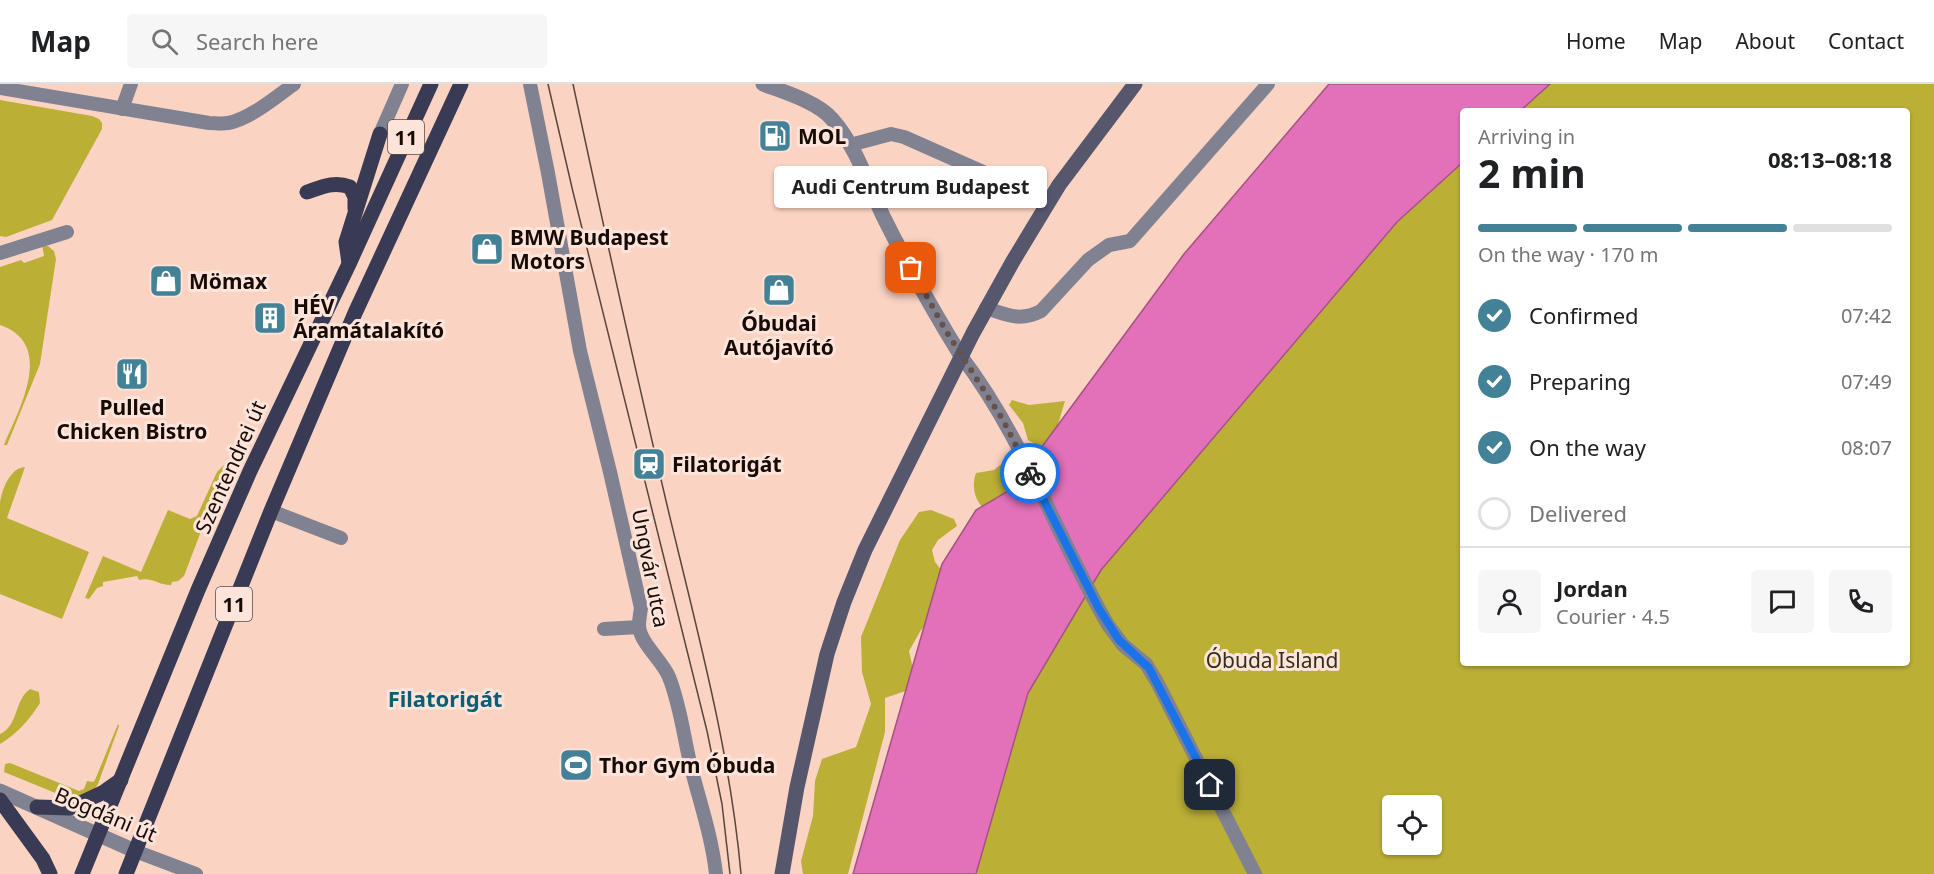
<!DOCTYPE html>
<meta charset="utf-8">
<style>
body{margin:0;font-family:"Noto Sans",sans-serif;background:#f6f6f6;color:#202124;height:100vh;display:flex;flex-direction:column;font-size:22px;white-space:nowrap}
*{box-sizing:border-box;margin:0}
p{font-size:20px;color:#757577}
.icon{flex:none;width:33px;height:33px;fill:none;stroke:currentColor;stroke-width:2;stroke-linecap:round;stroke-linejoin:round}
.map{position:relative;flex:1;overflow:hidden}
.side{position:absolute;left:1460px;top:24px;width:450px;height:558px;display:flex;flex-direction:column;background:#fff;border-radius:6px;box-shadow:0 2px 4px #0004}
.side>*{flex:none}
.buttons{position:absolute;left:1382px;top:711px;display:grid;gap:12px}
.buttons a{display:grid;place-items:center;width:60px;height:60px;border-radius:6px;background:#fff;box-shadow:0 2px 4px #0004;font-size:30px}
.pin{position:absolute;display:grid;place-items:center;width:51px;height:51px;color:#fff;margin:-26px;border-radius:12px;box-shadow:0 3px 9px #0006}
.courier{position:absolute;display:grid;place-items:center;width:60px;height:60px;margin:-30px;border:4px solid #1a73e8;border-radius:50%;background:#fff;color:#222;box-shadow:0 2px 8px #0007}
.bubble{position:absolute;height:42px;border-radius:6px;background:#fff;box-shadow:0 2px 4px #0004;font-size:20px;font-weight:700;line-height:42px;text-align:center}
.head em{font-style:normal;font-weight:700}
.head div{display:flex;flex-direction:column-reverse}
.head{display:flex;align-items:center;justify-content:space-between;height:102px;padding:0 18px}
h1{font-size:39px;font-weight:700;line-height:45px}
.bar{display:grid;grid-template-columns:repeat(4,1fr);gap:9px 6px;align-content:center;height:72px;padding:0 18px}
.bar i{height:8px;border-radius:4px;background:#e0e0e0}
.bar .current{background:#438196}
.bar p{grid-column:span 4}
.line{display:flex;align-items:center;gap:15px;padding:0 18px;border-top:2px solid #e0e0e0}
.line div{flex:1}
.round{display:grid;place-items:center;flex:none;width:63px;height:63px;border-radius:6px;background:#f6f6f6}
ol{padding:0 18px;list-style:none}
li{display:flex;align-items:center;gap:18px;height:66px}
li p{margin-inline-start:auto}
li .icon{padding:6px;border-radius:50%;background:#438196;color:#fff;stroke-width:4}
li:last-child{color:#757577}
li i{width:33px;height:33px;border:3px solid #e0e0e0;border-radius:50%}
header{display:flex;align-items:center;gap:36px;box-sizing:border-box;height:84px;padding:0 30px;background:#fff;border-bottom:2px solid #e0e0e0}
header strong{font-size:28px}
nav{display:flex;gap:33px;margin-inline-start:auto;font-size:21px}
.search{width:420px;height:54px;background:#f6f6f6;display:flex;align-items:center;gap:15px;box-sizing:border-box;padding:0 21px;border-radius:6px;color:#757577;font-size:22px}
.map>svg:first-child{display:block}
</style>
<header>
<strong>Map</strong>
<div class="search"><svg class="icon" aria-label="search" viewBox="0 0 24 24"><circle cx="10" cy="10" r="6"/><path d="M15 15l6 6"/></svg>Search here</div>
<nav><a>Home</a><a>Map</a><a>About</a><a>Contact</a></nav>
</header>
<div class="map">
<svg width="1934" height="790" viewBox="0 0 1934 790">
<rect width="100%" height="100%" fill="#fbd3c2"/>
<g fill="#bcaf36" fill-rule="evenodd">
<path d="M 1550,0 L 1934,0 L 1934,790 L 970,790 L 1008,677 L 1028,609 L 1059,556 L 1056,550 L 1080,521 L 1101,486 L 1397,138 L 1462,79 L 1462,579 L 1906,579 L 1906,27 L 1520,27 ZM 1392,722 L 1431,722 L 1431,760 L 1392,760 Z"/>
<path d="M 0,16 L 92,32 L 99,35 L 102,39 L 102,45 L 52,136 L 6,153 L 0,152 Z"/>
<path d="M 42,161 L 48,162 L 54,167 L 56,175 L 40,280 L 7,361 L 4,361 C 19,325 56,260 0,241 L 0,183 L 21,176 L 24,179 L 44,172 Z"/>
<path d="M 1012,316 L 1029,321 L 1065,317 L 1054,354 L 1043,364 L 1028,356 L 1023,339 L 1009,321 Z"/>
<path d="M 1008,375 L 1021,402 L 988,428 C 975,419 971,404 976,389 L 994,386 Z"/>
<path d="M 226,379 L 230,383 L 228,388 L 208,437 L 203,442 L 184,492 L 178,497 L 172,498 L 171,501 C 157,501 153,493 139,496 L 137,492 L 103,498 L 103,502 L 97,504 L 89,515 L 85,514 L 103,472 L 141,488 L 168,426 L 190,435 L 197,432 L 217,388 Z"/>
<path d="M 25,383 L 7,434 L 89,468 L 62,535 L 0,510 C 0,481 0,447 0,419 C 2,405 10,384 25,383 Z"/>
<path d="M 931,426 L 954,435 L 957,442 L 938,456 L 932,466 L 935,478 L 950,497 L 946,521 L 921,546 L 909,567 L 917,603 L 885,614 L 885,648 L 848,790 L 803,790 L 801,777 L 813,732 L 815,697 L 822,675 L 856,663 L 871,620 L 862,588 L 861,553 L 900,456 L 919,428 Z"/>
<path d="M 30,605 L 39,608 L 40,619 C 30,635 16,651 0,660 L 0,650 C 19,641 14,616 30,605 Z"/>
<path d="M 118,640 L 119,642 L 98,700 L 92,709 L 75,717 L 4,688 L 5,680 L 10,679 L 79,707 L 84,705 L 87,697 L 93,698 L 95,696 Z"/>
</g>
<path fill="#e271b9" stroke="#a55283" stroke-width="1.5" d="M 1329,0 L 1550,0 L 1520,27 L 1462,27 L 1462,79 L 1397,138 L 1101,486 L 1028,609 L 976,790 L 853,790 L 942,480 L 976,426 L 1010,406 L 1184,170 Z"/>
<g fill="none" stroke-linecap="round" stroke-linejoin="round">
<g stroke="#818291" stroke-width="14">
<path d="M 530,0 L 548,89 L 580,267 L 610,388 L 641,524 C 640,530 639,536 639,542 C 640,559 662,576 669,593 C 681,623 684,656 692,687 C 701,722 712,754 716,790"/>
<path d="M 0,4 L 209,39 C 215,39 222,40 228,39 C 250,35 276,13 294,0"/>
<path d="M 122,25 L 131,0"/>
<path d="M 380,50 L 402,0"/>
<path d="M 850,61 L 891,50 L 904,53 L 1035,111 L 1047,119"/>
<path d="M 0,169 L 67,148"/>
<path d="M 986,224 C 1007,231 1020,238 1041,227 L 1088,176 L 1109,161 L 1130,157 L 1268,0"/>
<path d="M 961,272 C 1023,353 1057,453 1108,541 L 1123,561 L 1146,580 L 1157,598 L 1255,790"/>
<path d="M 271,427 L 341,454"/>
<path d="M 604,545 L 639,543"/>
<path d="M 135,767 L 196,790"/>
</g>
<g stroke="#818291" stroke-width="15">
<path d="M 763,0 C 784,8 818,18 832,35 C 856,62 868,100 883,132 C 907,180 933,227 961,272"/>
<path d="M 0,707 L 135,767"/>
</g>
<path stroke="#56576d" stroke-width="15" d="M 782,790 L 797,703 L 827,570 L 844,518 L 865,466 L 973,249 L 1013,177 L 1059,101 L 1135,0"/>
<g stroke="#393a53" stroke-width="15">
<path d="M 307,108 C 322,103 334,97 350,103 L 355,113 L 355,125"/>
<path d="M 349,179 L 346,158 L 380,50"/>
<path d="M 0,716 L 43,775 L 50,790"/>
<path d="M 37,723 L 70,724 L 104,708 L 121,696"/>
<path d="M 82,790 L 198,506 L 250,387 L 349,180 L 431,0"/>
<path d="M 126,790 L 271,427 L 355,229 L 461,0"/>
</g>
<g stroke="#5a453c" stroke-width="1.5">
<path d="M 548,0 L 573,108 L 707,647 L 722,720 L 730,790"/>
<path d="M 573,0 C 603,140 634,281 667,421 C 696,543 730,665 741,790"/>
</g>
</g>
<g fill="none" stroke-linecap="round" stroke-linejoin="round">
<path stroke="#675148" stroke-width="6" stroke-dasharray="0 10.8" d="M 911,184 L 946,247 L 1003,336 L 1030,389"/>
<path stroke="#1a73e8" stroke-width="8" d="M 1030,389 L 1099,525 L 1119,556 L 1149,584 L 1210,701"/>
</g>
<defs>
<symbol id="fuel-square" viewBox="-11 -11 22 22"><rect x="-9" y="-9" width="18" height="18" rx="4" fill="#438196" stroke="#fce4da"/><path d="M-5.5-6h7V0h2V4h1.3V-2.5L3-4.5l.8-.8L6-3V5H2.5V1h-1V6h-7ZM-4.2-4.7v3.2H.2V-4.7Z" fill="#fff"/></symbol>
<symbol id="shop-square" viewBox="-11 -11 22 22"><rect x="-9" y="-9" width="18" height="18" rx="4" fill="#438196" stroke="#fce4da"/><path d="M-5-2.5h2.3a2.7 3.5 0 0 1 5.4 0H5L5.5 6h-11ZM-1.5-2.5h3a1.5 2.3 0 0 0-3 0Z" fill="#fff"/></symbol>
<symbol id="building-square" viewBox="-11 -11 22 22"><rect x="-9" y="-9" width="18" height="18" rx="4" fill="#438196" stroke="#fce4da"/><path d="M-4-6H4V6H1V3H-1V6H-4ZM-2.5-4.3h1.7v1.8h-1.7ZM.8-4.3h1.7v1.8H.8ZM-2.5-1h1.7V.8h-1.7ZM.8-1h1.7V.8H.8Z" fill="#fff"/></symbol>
<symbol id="restaurant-square" viewBox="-11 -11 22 22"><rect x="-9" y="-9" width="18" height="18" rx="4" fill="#438196" stroke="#fce4da"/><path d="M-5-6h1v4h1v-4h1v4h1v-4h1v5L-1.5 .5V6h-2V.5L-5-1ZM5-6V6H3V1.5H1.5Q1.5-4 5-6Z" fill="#fff"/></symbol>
<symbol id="station-square" viewBox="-11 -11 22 22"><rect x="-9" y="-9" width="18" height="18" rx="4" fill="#438196" stroke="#fce4da"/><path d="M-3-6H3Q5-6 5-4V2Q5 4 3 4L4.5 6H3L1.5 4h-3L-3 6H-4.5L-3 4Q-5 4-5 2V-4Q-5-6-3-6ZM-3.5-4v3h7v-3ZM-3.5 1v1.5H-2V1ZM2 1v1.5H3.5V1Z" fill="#fff"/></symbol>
<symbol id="stadium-square" viewBox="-11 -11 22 22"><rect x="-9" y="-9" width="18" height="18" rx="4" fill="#438196" stroke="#fce4da"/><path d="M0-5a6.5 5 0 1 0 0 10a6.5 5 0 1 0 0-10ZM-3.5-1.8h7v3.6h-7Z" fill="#fff"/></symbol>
</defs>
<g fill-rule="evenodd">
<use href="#fuel-square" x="756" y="33" width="38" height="38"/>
<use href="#shop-square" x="468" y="146" width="38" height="38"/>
<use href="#shop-square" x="147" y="178" width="38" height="38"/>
<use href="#shop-square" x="760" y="187" width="38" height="38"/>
<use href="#building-square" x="251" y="215" width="38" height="38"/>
<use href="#restaurant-square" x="113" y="271" width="38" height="38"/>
<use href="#station-square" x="630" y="361" width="38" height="38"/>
<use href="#stadium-square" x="557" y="662" width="38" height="38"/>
</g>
<g text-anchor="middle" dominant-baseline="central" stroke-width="6" stroke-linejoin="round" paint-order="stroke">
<g fill="#fce4da" stroke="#5c4c46" stroke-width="1.5">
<rect x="388" y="36" width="36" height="34" rx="4.5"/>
<rect x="216" y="503" width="36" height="34" rx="4.5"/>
</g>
<g font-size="20" font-weight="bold" fill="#180b06">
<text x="406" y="53">11</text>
<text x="234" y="520">11</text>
</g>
<g font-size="21" font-weight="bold" fill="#180b06" stroke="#fce4da" text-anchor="start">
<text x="798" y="52">MOL</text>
<text x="510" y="153">BMW Budapest<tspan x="510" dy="24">Motors</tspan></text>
<text x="189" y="197">Mömax</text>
<text x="293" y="222">HÉV<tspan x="293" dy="24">Áramátalakító</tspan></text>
<text x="779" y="239" text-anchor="middle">Óbudai<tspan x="779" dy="24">Autójavító</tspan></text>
<text x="132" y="323" text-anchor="middle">Pulled<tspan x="132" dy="24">Chicken Bistro</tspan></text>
<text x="672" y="380">Filatorigát</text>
<text x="599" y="681">Thor Gym Óbuda</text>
</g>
<g font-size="21" fill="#180b06" stroke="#fce4da">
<text transform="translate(230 383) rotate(-66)">Szentendrei út</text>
<text transform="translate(651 484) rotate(79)">Ungvár utca</text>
<text transform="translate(106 730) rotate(23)">Bogdáni út</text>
</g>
<g font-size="21" fill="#322f18" stroke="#fce4da">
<text x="1272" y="576">Óbuda Island</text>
</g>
<g font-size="22" font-weight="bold" fill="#0c5e75" stroke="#fce4da">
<text x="445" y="614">Filatorigát</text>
</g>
</g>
</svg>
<div class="buttons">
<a><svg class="icon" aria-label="locate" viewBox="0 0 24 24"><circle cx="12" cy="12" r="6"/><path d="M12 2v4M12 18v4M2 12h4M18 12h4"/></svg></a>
</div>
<div class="pin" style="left:911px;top:184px;background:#ea580c"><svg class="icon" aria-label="bag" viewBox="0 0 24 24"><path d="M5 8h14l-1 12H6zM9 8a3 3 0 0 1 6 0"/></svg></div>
<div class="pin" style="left:1210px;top:701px;background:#1f2937"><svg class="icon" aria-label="home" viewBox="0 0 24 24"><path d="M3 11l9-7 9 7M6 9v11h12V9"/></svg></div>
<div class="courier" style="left:1030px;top:389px"><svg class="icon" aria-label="bike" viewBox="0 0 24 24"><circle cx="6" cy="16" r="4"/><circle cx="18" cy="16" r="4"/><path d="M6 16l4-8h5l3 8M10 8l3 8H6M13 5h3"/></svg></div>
<div class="bubble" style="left:774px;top:82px;width:273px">Audi Centrum Budapest</div>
<section class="side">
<div class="head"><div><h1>2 min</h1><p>Arriving in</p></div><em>08:13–08:18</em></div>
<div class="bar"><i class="current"></i><i class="current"></i><i class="current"></i><i></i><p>On the way · 170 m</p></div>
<ol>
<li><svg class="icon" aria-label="check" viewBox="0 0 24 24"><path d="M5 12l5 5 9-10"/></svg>Confirmed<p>07:42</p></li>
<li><svg class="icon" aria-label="check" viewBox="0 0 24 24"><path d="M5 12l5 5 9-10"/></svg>Preparing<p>07:49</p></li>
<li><svg class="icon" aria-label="check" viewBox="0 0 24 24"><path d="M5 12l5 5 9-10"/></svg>On the way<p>08:07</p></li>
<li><i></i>Delivered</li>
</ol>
<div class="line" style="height:108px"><a class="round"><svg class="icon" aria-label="person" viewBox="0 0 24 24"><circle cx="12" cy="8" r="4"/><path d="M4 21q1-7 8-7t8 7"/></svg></a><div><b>Jordan</b><p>Courier · 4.5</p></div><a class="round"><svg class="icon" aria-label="chat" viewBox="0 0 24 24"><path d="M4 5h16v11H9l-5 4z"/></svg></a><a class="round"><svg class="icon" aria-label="phone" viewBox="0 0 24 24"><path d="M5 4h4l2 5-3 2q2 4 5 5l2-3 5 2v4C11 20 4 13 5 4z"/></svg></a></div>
</section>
</div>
